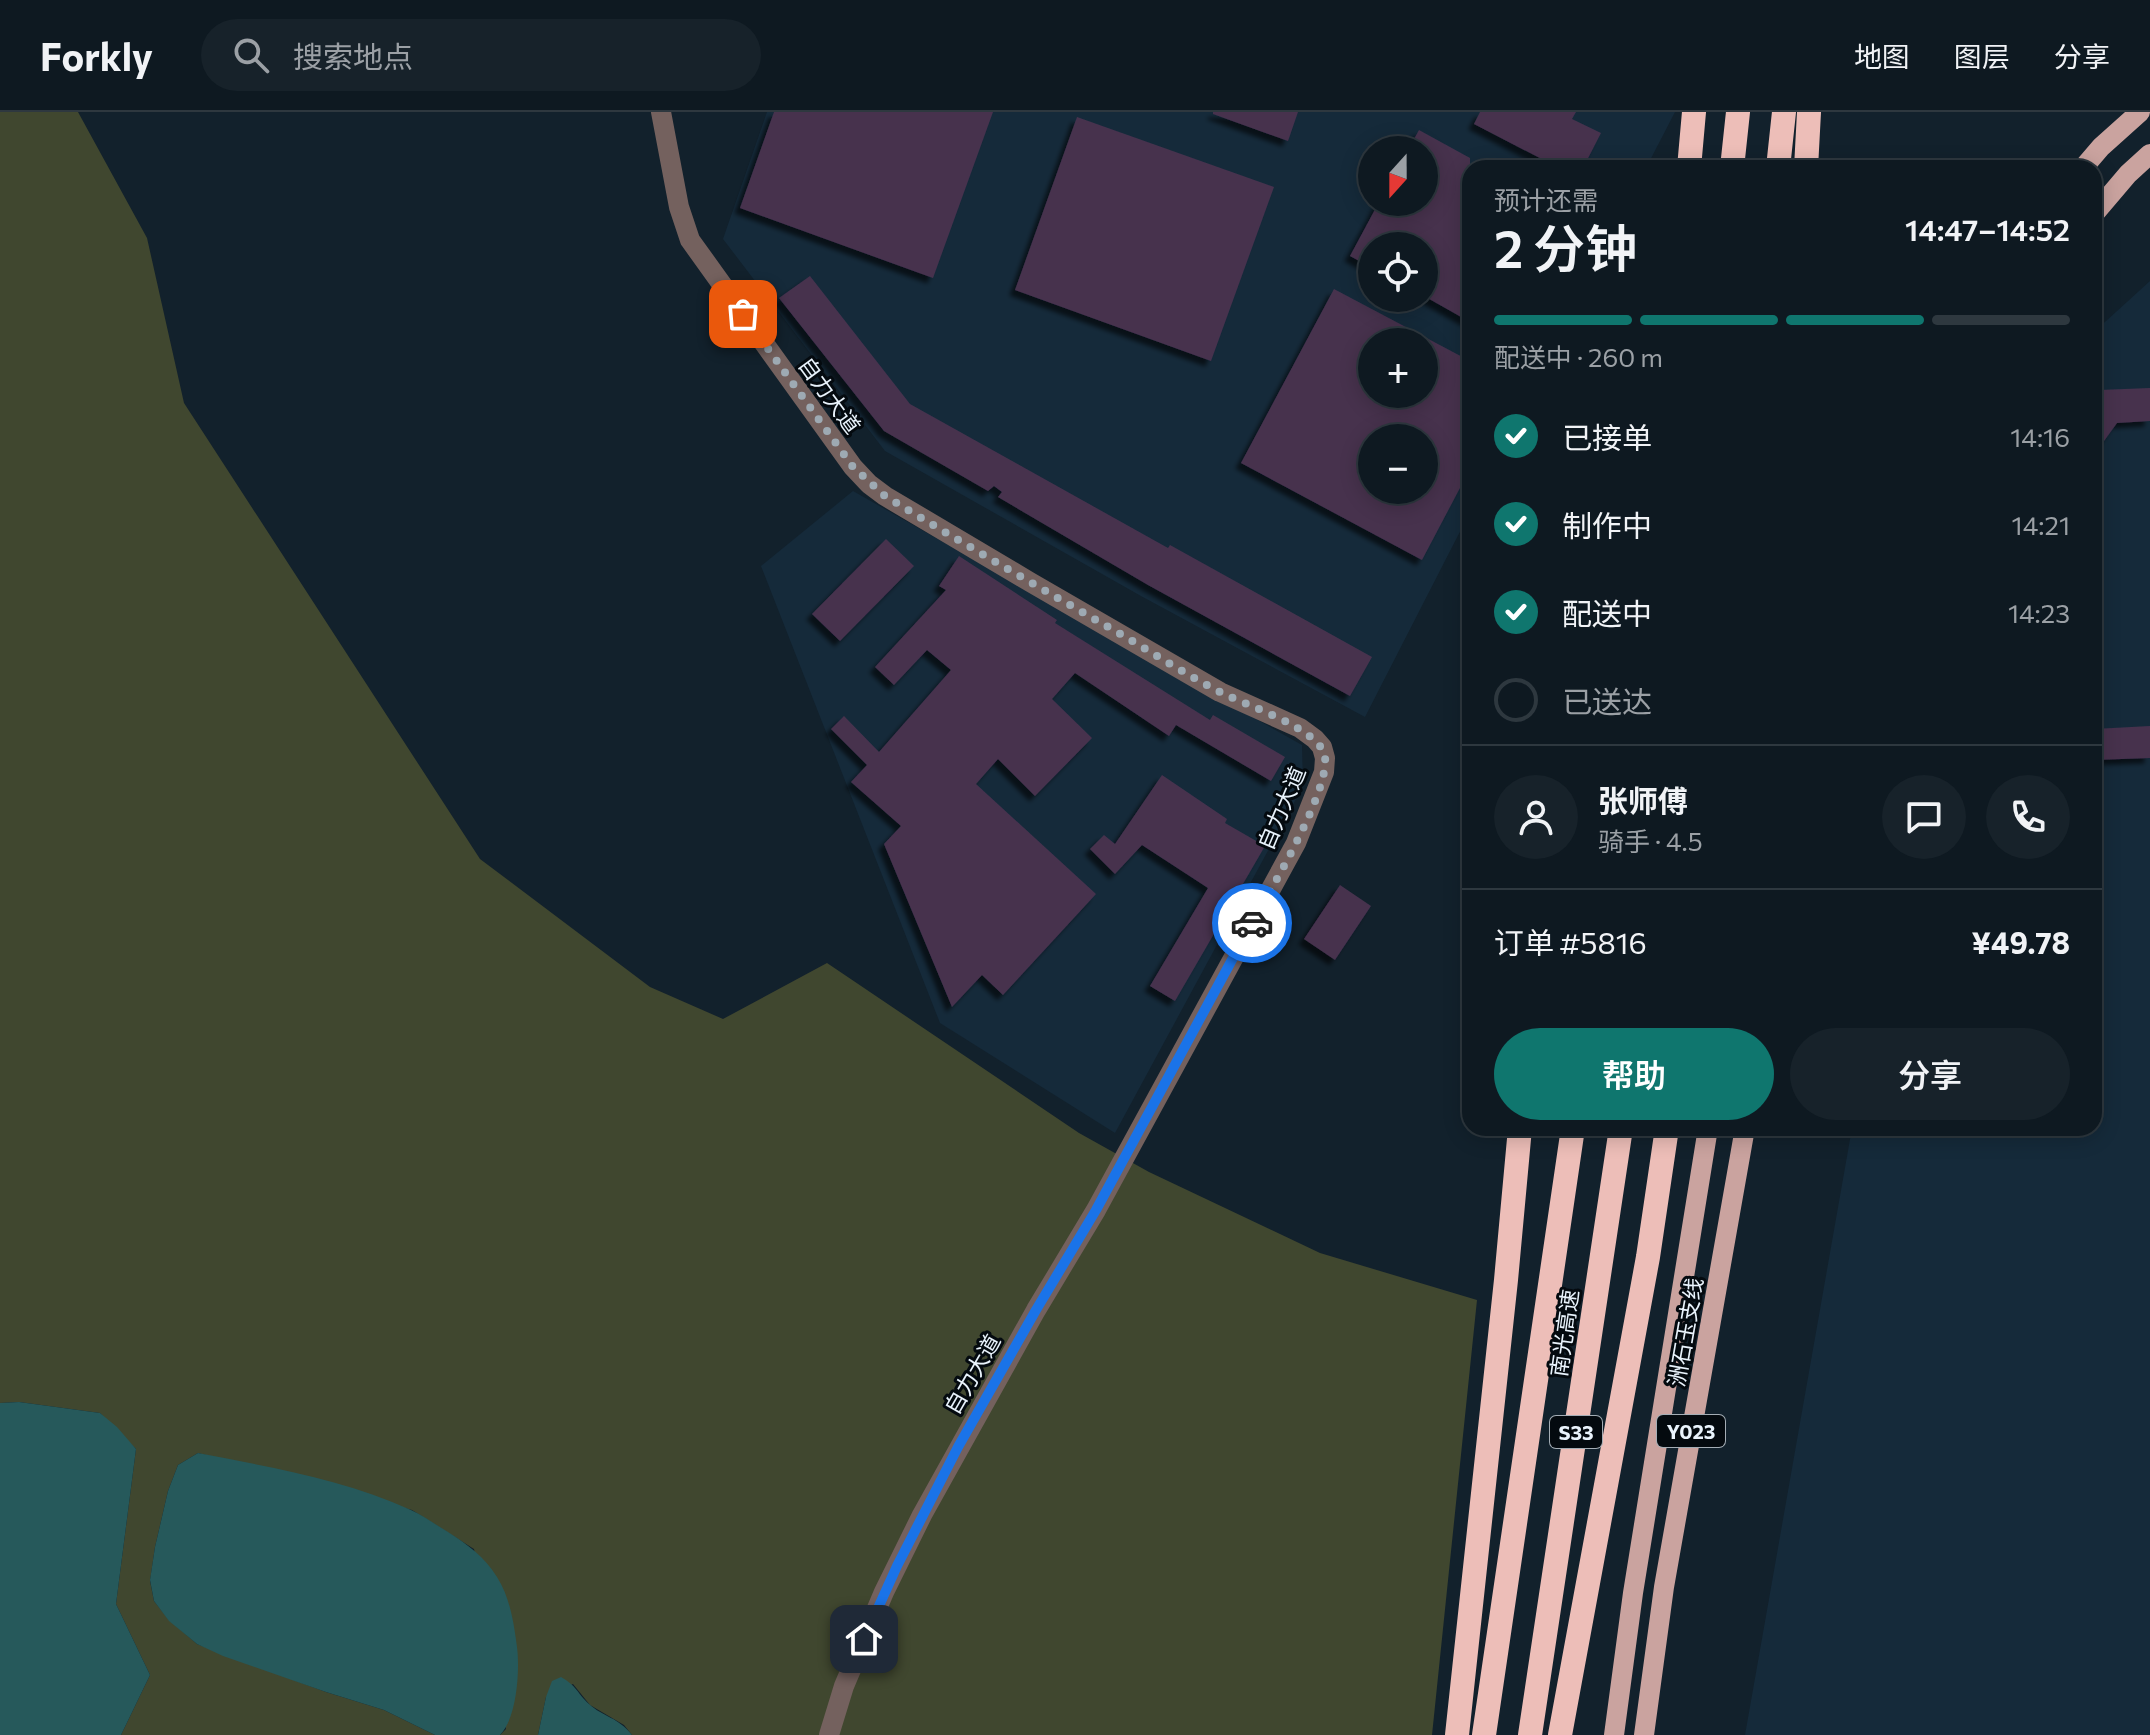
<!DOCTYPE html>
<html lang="zh">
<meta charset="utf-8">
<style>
body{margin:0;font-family:Commissioner,"Noto Sans SC",sans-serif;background:#17222a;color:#f1f3f6;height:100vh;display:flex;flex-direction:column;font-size:30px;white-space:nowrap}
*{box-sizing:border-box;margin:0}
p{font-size:26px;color:#9ba0a5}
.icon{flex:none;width:44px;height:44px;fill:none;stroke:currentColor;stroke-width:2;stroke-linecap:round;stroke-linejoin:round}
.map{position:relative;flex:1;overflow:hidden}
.panel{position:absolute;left:1462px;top:48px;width:640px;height:976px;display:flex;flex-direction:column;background:#0e1921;border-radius:24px;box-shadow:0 4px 20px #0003,0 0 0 2px #2e383f}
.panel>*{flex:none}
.needle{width:52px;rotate:201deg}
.buttons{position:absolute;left:1358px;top:24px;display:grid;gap:16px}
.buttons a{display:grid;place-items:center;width:80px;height:80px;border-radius:50%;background:#0e1921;box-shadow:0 4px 20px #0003,0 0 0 2px #2e383f;font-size:40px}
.pin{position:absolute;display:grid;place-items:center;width:68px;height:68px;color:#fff;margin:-34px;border-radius:16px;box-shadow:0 4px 12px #0006}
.courier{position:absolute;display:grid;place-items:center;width:80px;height:80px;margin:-40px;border:6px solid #1a73e8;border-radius:50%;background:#fff;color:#222;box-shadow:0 2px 10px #0007}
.head em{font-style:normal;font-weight:600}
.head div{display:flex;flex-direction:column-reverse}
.head{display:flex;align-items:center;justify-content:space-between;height:136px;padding:0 32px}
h1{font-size:52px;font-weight:600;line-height:60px}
.bar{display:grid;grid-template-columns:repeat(4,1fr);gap:12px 8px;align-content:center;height:96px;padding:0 32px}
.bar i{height:10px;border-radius:6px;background:#2e383f}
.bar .selected{background:#0f766e}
.bar p{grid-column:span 4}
.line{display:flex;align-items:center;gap:20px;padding:0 32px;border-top:2px solid #2e383f}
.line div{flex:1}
.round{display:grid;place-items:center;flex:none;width:84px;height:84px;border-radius:42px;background:#17222a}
ol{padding:0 32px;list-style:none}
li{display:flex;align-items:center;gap:24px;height:88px}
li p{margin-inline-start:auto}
li .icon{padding:8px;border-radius:50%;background:#0f766e;color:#fff;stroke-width:4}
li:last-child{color:#9ba0a5}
li i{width:44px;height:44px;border:4px solid #2e383f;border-radius:50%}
.primary-button{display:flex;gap:16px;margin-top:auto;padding:16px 32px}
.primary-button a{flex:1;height:92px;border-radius:48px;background:#0f766e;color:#fff;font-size:32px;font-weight:600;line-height:92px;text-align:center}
.primary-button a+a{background:#17222a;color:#f1f3f6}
header{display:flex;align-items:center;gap:48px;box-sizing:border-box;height:112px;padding:0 40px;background:#0e1921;border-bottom:2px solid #2e383f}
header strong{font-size:38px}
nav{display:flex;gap:44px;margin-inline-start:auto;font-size:28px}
.search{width:560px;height:72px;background:#17222a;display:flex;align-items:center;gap:20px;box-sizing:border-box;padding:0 28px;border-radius:44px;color:#9ba0a5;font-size:30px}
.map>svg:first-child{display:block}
</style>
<header>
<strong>Forkly</strong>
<div class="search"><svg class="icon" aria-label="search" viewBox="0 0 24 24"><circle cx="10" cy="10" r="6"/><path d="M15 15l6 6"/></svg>搜索地点</div>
<nav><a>地图</a><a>图层</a><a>分享</a></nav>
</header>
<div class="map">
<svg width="2150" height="1623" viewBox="0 0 2150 1623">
<defs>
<filter id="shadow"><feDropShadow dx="-5.5" dy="5.5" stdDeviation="2" flood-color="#0009"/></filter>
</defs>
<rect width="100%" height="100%" fill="#12212c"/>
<g fill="#152a3a" fill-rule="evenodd">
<path d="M 767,0 L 1675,0 L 1646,56 L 1470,56 L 1470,400 L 1365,605 L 1141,484 L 885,339 L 723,127 ZM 1372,38 L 1424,38 L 1424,90 L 1372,90 ZM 1372,134 L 1424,134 L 1424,186 L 1372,186 ZM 1372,230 L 1424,230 L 1424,282 L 1372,282 ZM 1372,326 L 1424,326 L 1424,378 L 1372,378 Z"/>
<path d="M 2150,169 L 2150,1623 L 1745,1623 L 1852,1016 L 2094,1016 L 2094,220 Z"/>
<path d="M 853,379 L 1302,633 L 1303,674 L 1115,1021 L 940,911 L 761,454 Z"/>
</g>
<path fill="#40472f" d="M 0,0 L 78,0 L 147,126 L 184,291 L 480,747 L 650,875 L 723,907 L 827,851 L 1079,1021 L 1149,1060 L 1320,1141 L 1477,1188 L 1432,1623 L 632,1623 L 624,1613 L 590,1593 L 573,1572 L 546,1585 L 538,1623 L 500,1623 L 506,1617 L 474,1437 L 412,1398 L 198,1341 L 178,1353 L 168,1379 L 155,1435 L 150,1469 L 154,1489 L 169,1508 L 197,1532 L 326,1580 L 384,1598 L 435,1623 L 121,1623 L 150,1563 L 116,1492 L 136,1337 L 100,1301 L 19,1290 L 0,1291 Z"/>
<g fill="#26595b">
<path d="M 19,1290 L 100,1301 L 117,1315 L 136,1337 L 116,1492 L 150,1563 L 121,1623 L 0,1623 L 0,1291 Z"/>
<path d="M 198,1341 C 269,1355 344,1367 411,1398 C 424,1404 436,1413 448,1420 C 468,1433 484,1444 497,1465 C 510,1485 514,1512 517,1535 C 520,1558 517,1606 500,1623 L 435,1623 L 384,1598 L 326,1580 L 223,1544 L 197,1532 L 169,1509 L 154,1489 L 150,1468 L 155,1435 L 168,1379 L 178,1353 Z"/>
<path d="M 561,1565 C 577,1574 577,1581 589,1592 C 603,1605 618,1605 632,1623 L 538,1623 L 546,1585 L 552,1569 Z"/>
</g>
<g fill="#46324e" fill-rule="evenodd" filter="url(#shadow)">
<path d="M 774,0 L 993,0 L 933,166 L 740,96 Z"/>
<path d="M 1213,0 L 1298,0 L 1288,29 L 1213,2 Z"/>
<path d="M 1480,0 L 1576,0 L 1572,7 L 1601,21 L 1583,56 L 1559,56 L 1474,12 Z"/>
<path d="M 1077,5 L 1274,75 L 1211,249 L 1015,178 Z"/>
<path d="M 1419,18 L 1470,46 L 1470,210 L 1424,184 L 1424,134 L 1372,134 L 1372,156 L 1350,144 L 1379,90 L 1424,90 L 1424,38 L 1408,38 Z"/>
<path d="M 810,164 L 910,292 L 1168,436 L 1170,433 L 1372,545 L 1350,584 L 1148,473 L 998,385 L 1002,380 L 994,374 L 988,379 L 884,319 L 779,186 Z"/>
<path d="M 1334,177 L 1470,249 L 1470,357 L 1422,448 L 1241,351 ZM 1372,230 L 1424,230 L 1424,282 L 1372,282 ZM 1372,326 L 1424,326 L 1424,378 L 1372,378 Z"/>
<path d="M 2150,276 L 2150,309 L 2117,311 L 2094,343 L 2094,285 L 2099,278 Z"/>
<path d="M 886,427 L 914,454 L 840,529 L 812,502 Z"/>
<path d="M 959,444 L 1057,508 L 1055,511 L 1210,608 L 1213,603 L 1285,645 L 1271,669 L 1176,613 L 1169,624 L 1075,561 L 1052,587 L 1092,626 L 1035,684 L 998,647 L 976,672 L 1096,782 L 1003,883 L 982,863 L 952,895 L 884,732 L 901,714 L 851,670 L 867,653 L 831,617 L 844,604 L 879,640 L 951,558 L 927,538 L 894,573 L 875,555 L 946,478 L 939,474 Z"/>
<path d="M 2150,614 L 2150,646 L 2094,648 L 2094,617 Z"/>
<path d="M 1162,663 L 1227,707 L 1225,711 L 1265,734 L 1175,889 L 1150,874 L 1208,776 L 1142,733 L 1115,762 L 1090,737 L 1104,723 L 1115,732 Z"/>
<path d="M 1340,773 L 1371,794 L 1335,848 L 1304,827 Z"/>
</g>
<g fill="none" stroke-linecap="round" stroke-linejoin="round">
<path stroke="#74615e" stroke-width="20" d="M 661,0 L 679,95 L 690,128 L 853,355 L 869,372 L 885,384 L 1030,470 L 1220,580 L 1300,616 L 1315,627 L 1322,635 L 1325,646 L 1324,660 L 1296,731 L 1096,1098 L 1036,1198 L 922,1403 L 884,1480 L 844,1574 L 829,1623"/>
<g stroke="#caa39f" stroke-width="20">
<path d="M 2083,56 L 2101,35 L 2140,0"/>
<path d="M 2094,102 L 2128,62 L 2150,42"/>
<path d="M 1614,1623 L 1633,1481 L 1708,1016"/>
<path d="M 1644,1623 L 1664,1475 L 1745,1016"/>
</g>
<g stroke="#edbeb8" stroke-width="24">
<path d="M 1689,56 L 1694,0"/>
<path d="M 1732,56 L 1738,0"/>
<path d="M 1778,56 L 1784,0"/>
<path d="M 1806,56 L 1809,0"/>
<path d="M 1457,1623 L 1506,1168 L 1520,1016"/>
<path d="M 1484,1623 L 1573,1016"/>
<path d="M 1530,1623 L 1621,1016"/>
<path d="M 1560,1623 L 1648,1145 L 1667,1016"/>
</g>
</g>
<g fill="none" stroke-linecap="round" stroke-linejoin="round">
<path stroke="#9eaab3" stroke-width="8" stroke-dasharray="0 14.4" d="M 743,202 L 853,355 L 885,384 C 959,429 1035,473 1110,516 C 1147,537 1183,561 1220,580 C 1245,593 1321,617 1325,645 C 1329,681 1271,777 1252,811"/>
<path stroke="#1a73e8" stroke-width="10" d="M 864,1527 L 897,1454 L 958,1335 L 1036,1198 L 1096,1098 L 1252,811"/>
</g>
<g text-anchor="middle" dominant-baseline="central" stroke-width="6" stroke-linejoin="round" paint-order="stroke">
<g fill="#040a0f" stroke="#a4adb5" stroke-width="2">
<rect x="1657" y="1303" width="68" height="32" rx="6"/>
<rect x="1550" y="1304" width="52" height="32" rx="6"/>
</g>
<g font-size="20" font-weight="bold" fill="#e9f3fc">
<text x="1691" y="1319">Y023</text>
<text x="1576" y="1320">S33</text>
</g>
<g font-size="22" fill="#e9f3fc" stroke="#040a0f">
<text transform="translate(830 283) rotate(54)">自力大道</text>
<text transform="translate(1281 696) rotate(-67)">自力大道</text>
<text transform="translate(1685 1220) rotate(-80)">洲石玉支线</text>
<text transform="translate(1564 1221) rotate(-82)">南光高速</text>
<text transform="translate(972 1262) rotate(-60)">自力大道</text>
</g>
</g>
</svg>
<div class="buttons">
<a><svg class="needle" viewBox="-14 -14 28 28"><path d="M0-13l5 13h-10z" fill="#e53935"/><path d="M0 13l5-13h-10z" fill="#9ba0a5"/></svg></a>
<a><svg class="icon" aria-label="locate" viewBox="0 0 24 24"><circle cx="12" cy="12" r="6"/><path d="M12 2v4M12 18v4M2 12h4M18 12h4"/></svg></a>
<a>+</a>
<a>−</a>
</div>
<div class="pin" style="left:743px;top:202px;background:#ea580c"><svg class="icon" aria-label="bag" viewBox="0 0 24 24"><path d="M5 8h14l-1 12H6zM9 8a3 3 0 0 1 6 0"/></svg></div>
<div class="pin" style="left:864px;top:1527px;background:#1f2937"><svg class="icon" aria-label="home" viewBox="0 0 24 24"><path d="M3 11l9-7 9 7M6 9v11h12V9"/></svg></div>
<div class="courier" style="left:1252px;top:811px"><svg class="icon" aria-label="car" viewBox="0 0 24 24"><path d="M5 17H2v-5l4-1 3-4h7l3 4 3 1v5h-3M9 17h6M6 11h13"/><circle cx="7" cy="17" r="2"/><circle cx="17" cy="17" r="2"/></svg></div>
<section class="panel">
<div class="head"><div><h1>2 分钟</h1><p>预计还需</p></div><em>14:47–14:52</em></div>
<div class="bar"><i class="selected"></i><i class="selected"></i><i class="selected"></i><i></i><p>配送中 · 260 m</p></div>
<ol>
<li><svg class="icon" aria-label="check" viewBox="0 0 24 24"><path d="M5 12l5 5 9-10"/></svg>已接单<p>14:16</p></li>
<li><svg class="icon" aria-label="check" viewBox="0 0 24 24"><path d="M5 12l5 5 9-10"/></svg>制作中<p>14:21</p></li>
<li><svg class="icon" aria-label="check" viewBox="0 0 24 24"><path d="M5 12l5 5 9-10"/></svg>配送中<p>14:23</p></li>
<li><i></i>已送达</li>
</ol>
<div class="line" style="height:144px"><a class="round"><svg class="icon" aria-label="person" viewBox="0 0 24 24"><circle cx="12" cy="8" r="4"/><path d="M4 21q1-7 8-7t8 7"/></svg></a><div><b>张师傅</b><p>骑手 · 4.5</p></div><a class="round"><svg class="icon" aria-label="chat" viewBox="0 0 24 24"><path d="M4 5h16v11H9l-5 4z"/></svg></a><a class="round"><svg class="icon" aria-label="phone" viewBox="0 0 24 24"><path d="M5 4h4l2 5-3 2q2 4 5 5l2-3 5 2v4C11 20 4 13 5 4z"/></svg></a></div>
<div class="line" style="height:104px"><div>订单 #5816</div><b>¥49.78</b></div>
<div class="primary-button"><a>帮助</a><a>分享</a></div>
</section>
</div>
